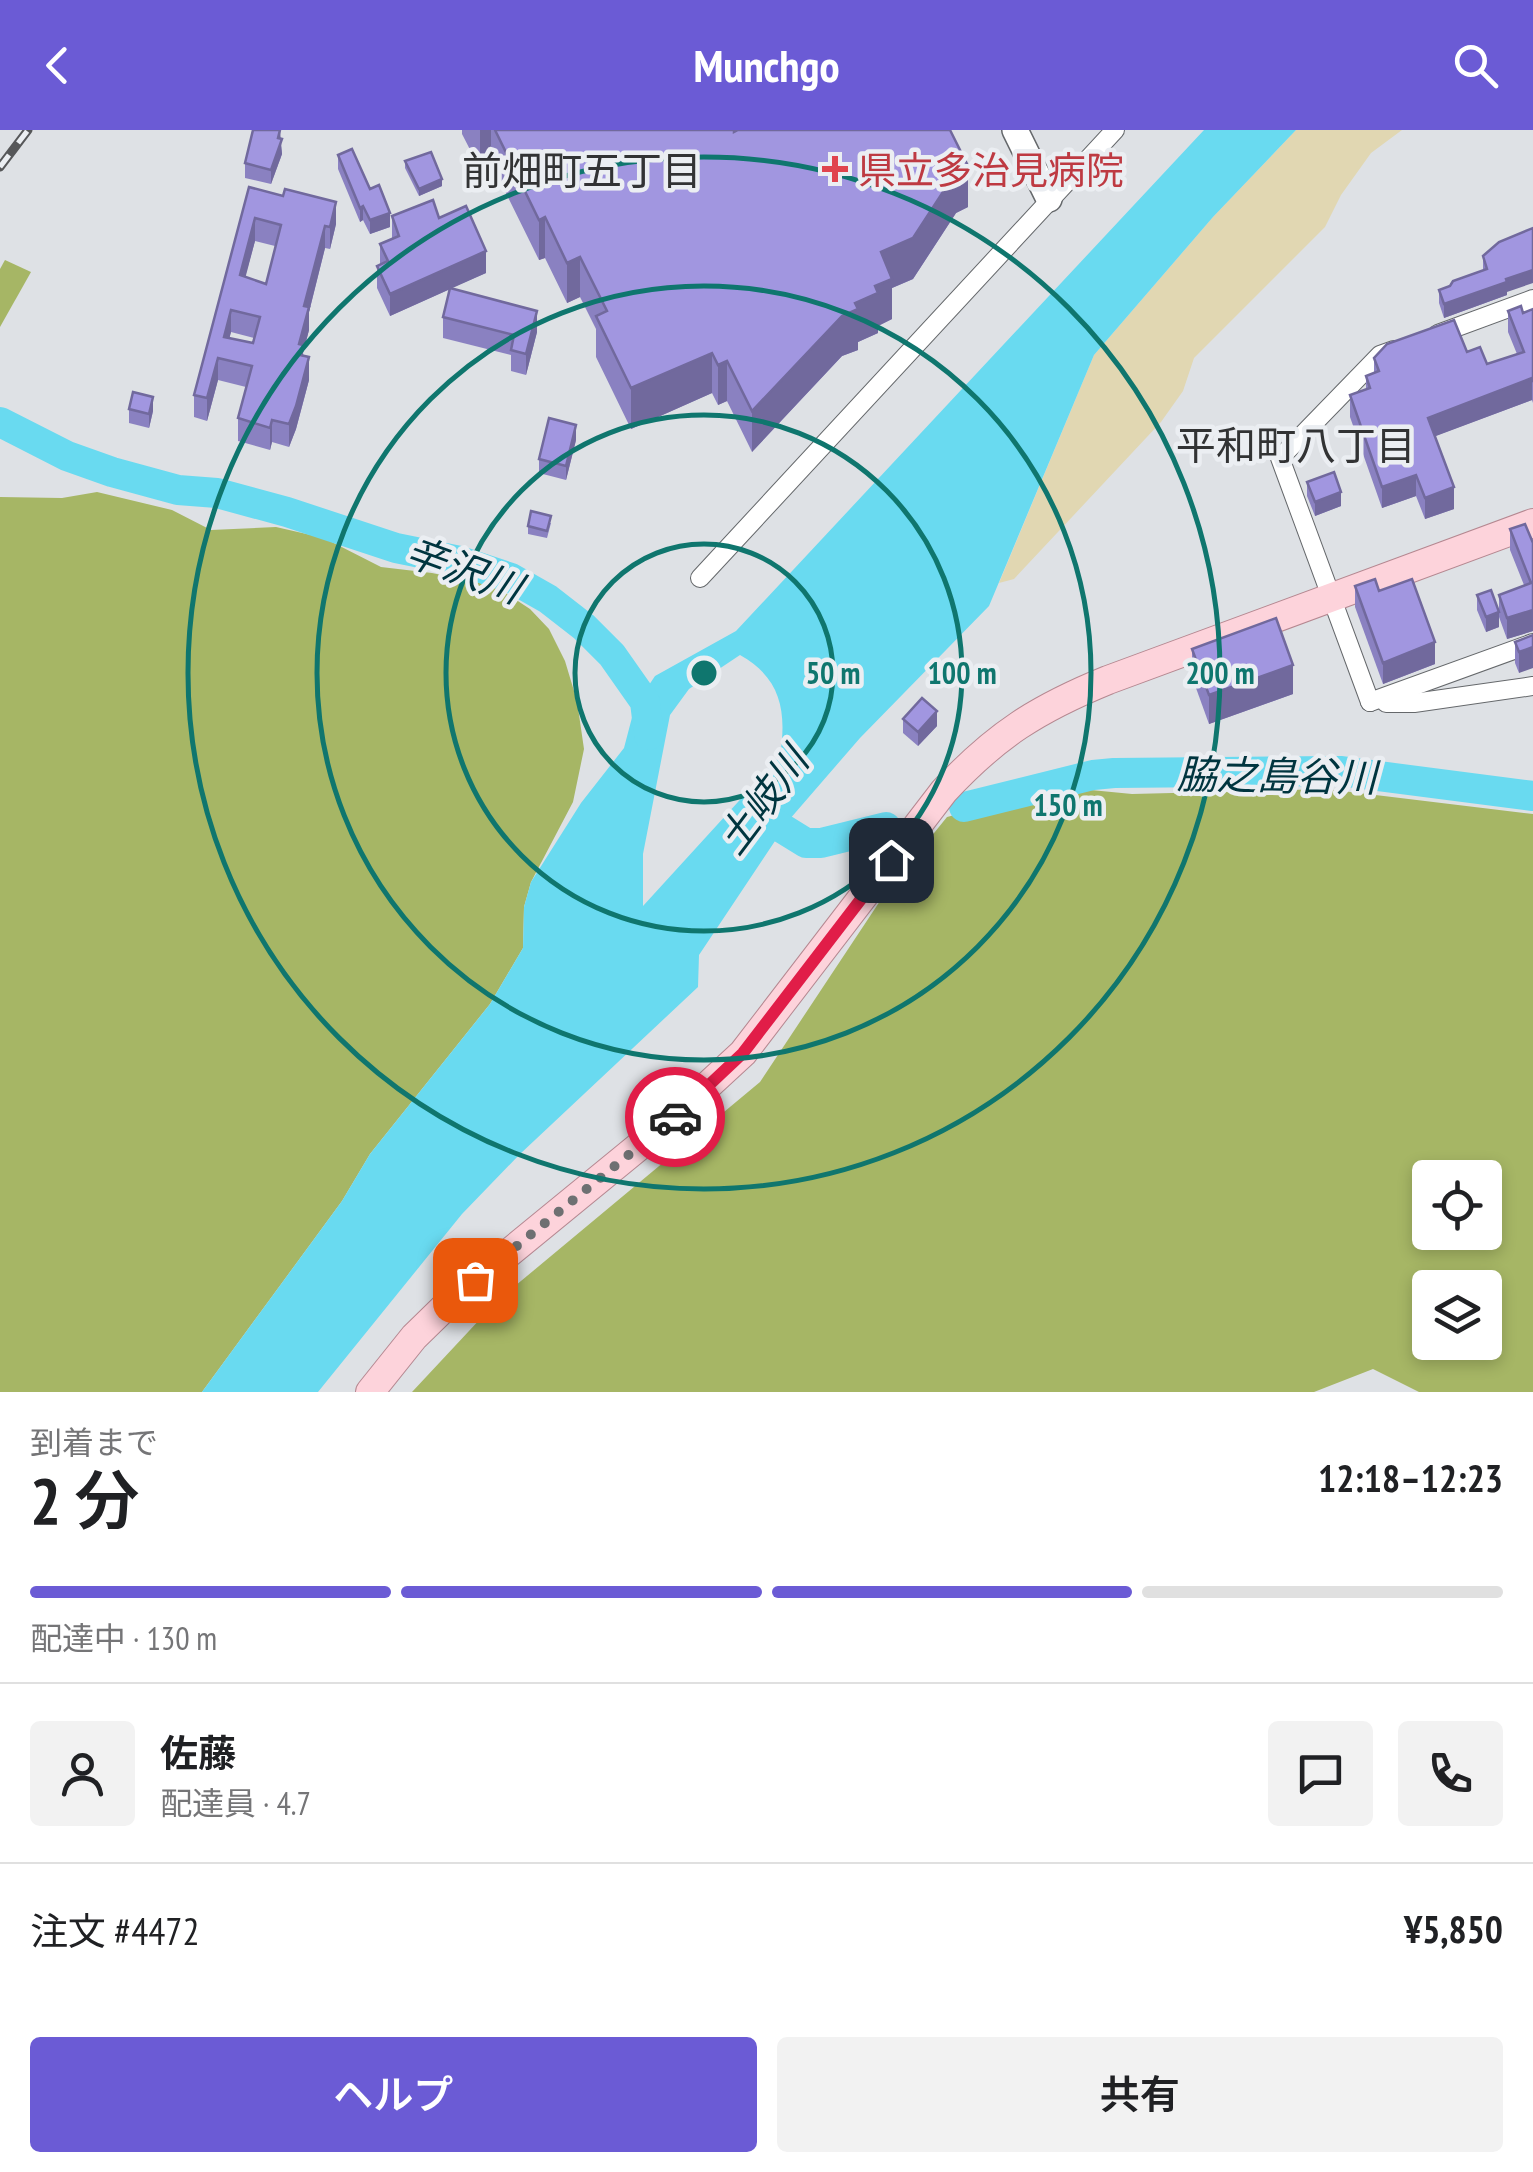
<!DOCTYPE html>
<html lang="ja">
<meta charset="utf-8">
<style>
body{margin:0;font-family:"PT Sans Narrow","Noto Sans JP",sans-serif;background:#f2f2f2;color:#202124;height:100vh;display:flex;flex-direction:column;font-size:38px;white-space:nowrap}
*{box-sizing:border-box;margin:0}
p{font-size:32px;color:#757577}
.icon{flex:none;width:55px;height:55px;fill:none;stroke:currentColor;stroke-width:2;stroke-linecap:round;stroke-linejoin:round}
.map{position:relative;height:1262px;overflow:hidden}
.side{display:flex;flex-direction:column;background:#fff;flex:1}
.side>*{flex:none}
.fabs{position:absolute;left:1412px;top:1030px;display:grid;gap:20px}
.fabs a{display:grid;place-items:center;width:90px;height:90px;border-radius:10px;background:#fff;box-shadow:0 5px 15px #0003;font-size:50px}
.pin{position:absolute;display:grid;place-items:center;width:85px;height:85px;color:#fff;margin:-42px;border-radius:20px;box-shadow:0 5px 15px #0006}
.courier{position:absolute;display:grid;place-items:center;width:100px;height:100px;margin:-50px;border:8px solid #e11d48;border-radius:50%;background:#fff;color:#222;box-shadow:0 2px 12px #0007}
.head em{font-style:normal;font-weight:600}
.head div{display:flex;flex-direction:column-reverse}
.head{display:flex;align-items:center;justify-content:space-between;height:170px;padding:0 30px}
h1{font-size:65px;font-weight:600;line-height:75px}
.bar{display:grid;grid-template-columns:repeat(4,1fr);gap:15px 10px;align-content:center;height:120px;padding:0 30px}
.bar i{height:12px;border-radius:8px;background:#e0e0e0}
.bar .on{background:#6b5bd5}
.bar p{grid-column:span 4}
.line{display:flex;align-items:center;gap:25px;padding:0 30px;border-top:2px solid #e0e0e0}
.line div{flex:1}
.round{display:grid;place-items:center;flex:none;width:105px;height:105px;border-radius:10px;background:#f2f2f2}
.action{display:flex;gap:20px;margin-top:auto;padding:20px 30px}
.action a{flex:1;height:115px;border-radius:10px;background:#6b5bd5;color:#fff;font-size:40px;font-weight:600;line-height:115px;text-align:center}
.action a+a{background:#f2f2f2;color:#202124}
header{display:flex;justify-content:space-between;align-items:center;height:130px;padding:0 30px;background:#6b5bd5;color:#fff;font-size:45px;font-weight:600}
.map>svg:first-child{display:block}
</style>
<header><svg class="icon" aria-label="back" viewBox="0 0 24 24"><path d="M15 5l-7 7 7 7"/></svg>Munchgo<svg class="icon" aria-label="search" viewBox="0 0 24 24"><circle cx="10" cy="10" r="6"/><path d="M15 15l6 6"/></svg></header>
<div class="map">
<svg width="1533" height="1262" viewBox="0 0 1533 1262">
<rect width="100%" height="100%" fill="#dee1e5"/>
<g fill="#a6b665" fill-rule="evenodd">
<path d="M 5,130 L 31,142 L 0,197 L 0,139 Z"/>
<path d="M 97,362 L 172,380 L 211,400 L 276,397 L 324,408 L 381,437 L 432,443 L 495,456 L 530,479 L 549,499 L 565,531 L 577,571 L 584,619 L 573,672 L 531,752 L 524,777 L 523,818 L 490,874 L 370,1024 L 342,1071 L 202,1262 L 0,1262 L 0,367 L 62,368 Z"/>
<path d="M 1060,657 L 1132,664 L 1326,659 L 1533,684 L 1533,1262 L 1419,1262 L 1373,1239 L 1314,1262 L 412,1262 L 497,1171 L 760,952 L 884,765 L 947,687 ZM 1430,1048 L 1485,1048 L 1485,1102 L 1430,1102 ZM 1430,1158 L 1485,1158 L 1485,1212 L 1430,1212 Z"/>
</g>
<path fill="#e1d7b2" d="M 1296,0 L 1402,0 L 1371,23 L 1341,65 L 1325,97 L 1194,228 L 1183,261 L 1161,292 L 1014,449 L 999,453 L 1094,225 L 1213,87 Z"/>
<path fill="#69daf0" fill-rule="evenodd" d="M 1204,0 L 1296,0 L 1213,87 L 1094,225 L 989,476 L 860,608 L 789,690 L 699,825 L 698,857 L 519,1025 L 462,1084 L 318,1262 L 202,1262 L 342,1071 L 370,1024 L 490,874 L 523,818 L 524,777 L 531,752 L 581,673 L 624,618 L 635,576 L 655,546 L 736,501 ZM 740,525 C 781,548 787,581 780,626 L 643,776 L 643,724 L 670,585 L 689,559 Z"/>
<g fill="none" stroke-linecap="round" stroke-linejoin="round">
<g stroke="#69daf0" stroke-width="30">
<path d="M 0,292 L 67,326 L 112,342 L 178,360 L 217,363 L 287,382 L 396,418 L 460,431 L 511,448 L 548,469 L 584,497 L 612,525 L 645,572 L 649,605"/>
<path d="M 964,677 L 1093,645 L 1114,643 L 1340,641 L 1533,666"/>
<path d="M 759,684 L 806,713 L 821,713 L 886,697"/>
</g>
<defs>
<g id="street">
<path d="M 1438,204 L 1533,169"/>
<path d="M 700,448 L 1115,0"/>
<path d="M 1370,572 L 1280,328 L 1380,225 L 1394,220"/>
<path d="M 1370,572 L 1533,513"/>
<path d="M 1386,573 L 1414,573 L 1533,556"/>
</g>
<path id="secondary" d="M 1015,0 L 1049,69"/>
<path id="primary" d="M 370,1262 L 414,1207 L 454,1168 L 665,995 L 743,923 L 944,661 C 996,605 1037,579 1108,550 L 1533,393"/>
</defs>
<use href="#street" stroke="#65686b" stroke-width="20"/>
<use href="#secondary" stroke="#65686b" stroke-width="28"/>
<use href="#primary" stroke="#b58891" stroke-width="30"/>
<use href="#street" stroke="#fff" stroke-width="18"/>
<use href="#secondary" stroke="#fff" stroke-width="25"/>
<use href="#primary" stroke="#fdd3db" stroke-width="28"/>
<defs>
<path id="rail" d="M 0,37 L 28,0"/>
</defs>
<use href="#rail" stroke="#565759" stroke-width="9"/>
<use href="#rail" stroke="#ebeef2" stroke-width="5" stroke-dasharray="15" stroke-linecap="butt"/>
</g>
<g fill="#8a81c1" fill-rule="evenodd">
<path d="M 462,0 L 950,0 L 968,77 L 956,83 L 913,149 L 892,158 L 892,189 L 878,196 L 878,203 L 858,212 L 858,220 L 842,226 L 752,322 L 727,271 L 718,275 L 712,263 L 631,299 L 596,227 L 596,199 L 580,167 L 567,173 L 545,128 L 539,130 L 491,33 L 480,39 L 462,4 Z"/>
<path d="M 280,9 L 282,24 L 271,54 L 245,48 L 245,33 Z"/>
<path d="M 338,25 L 370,59 L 390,97 L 370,104 L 363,90 L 360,92 L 338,39 Z"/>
<path d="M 405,31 L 442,56 L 419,66 L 405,38 Z"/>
<path d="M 249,57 L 336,94 L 330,119 L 325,118 L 309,182 L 309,200 L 303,223 L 309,250 L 296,299 L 289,317 L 272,312 L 270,320 L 238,311 L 238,288 L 246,257 L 218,250 L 207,291 L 194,287 L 194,265 ZM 255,111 L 275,116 L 266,154 L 245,147 ZM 231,202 L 254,208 L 253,213 L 229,208 Z"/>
<path d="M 392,86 L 439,88 L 486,143 L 451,158 L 537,202 L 526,245 L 511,241 L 511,225 L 443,208 L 443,187 L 450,159 L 390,186 L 377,158 L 377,136 L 380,135 L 380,114 L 392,109 Z"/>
<path d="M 1483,126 L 1507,162 L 1507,165 L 1444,188 L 1439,173 L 1439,160 L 1483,140 Z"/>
<path d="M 1533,179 L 1533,273 L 1532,270 L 1435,306 L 1454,379 L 1425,389 L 1416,366 L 1382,378 L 1350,287 L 1350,265 L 1366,260 L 1366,246 L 1374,243 L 1374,228 L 1467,222 L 1487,234 L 1517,224 L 1508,202 L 1508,181 L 1523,183 Z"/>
<path d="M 129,279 L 153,281 L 149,298 L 129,293 Z"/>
<path d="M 576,310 L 566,350 L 539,343 L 539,329 Z"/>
<path d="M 1307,352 L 1341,376 L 1315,386 L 1307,366 Z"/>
<path d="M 551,393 L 547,408 L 528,404 L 528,396 Z"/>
<path d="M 1510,399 L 1532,413 L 1533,501 L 1507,509 L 1499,487 L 1499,497 L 1486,502 L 1477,480 L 1477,465 L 1499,482 L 1499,465 L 1524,455 L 1510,420 Z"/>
<path d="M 1355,456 L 1379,461 L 1435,534 L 1383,554 L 1355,477 Z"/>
<path d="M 1533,505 L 1519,543 L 1515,533 L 1515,512 Z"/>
<path d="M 1192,519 L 1293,564 L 1209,594 L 1192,547 Z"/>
<path d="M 903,589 L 937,596 L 918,616 L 903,603 Z"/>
</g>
<g fill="#71699d">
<path d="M 280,0 L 282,24 L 271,54 L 271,40 Z"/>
<path d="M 480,0 L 491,0 L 491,33 L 480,39 Z"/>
<path d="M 968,36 L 968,77 L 956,83 L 913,149 L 892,158 L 892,189 L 878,196 L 878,203 L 858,212 L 858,220 L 842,226 L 752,322 L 752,281 L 855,173 L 875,156 L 881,122 L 956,42 Z"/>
<path d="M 442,49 L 442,56 L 419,66 L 419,59 Z"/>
<path d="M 336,72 L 336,94 L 330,119 L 330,97 Z"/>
<path d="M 363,76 L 363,90 L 360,92 L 360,78 Z"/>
<path d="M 390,83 L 390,97 L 370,104 L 370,90 Z"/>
<path d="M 545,87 L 545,128 L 539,130 L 539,90 Z"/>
<path d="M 255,88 L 255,111 L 240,168 L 240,145 Z"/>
<path d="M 325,96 L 325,118 L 309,182 L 309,200 L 303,223 L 303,238 L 299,214 L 304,176 Z"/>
<path d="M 486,121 L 486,143 L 390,186 L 390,164 Z"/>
<path d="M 580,127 L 580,167 L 567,173 L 567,133 Z"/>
<path d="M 1533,140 L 1533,153 L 1507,162 L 1507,165 L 1444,188 L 1444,174 L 1506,149 Z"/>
<path d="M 231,180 L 231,202 L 224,230 L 224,207 Z"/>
<path d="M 537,181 L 537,202 L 526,245 L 526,224 Z"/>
<path d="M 712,223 L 712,263 L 631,299 L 631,258 Z"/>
<path d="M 309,227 L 309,250 L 296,299 L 289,317 L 289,294 Z"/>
<path d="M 218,228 L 218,250 L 207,291 L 207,268 Z"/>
<path d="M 727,231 L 727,271 L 718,275 L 718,235 Z"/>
<path d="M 1532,248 L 1532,270 L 1428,309 L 1428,288 Z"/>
<path d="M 153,267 L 153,281 L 149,298 L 149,284 Z"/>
<path d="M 272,290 L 272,312 L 270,320 L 270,298 Z"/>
<path d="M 576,295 L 576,310 L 566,350 L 566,336 Z"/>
<path d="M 1416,345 L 1416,366 L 1382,378 L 1382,357 Z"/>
<path d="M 1454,357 L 1454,379 L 1425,389 L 1425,368 Z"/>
<path d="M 1341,362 L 1341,376 L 1315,386 L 1315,372 Z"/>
<path d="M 1533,480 L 1533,501 L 1507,509 L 1507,488 Z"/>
<path d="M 1499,482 L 1499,497 L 1486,502 L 1486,487 Z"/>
<path d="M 1435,512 L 1435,534 L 1383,554 L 1383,533 Z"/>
<path d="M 1533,517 L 1533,538 L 1519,543 L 1519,522 Z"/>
<path d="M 1293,535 L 1293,564 L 1209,594 L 1209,565 Z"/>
<path d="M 937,581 L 937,596 L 918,616 L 918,602 Z"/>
</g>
<g fill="#a196e0" stroke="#71699d" stroke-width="2.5" fill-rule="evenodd">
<path d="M 253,0 L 280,0 L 278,8 L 282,9 L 271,40 L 245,33 Z"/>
<path d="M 495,0 L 734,0 L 734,2 L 738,0 L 950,0 L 968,36 L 956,42 L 913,108 L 881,122 L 892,149 L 875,156 L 878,163 L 855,173 L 858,179 L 842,186 L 752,281 L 727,231 L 718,235 L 712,223 L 631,258 L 596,186 L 607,181 L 580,127 L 567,133 L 545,87 L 539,90 Z"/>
<path d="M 352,19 L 370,59 L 379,55 L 390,83 L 370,90 L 363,76 L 360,78 L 338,25 Z"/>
<path d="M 431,22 L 442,49 L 419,59 L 405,31 Z"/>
<path d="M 249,57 L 283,66 L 285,59 L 336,72 L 330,97 L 325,96 L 304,176 L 309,177 L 299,214 L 303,215 L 300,225 L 309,227 L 296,276 L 289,294 L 272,290 L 270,298 L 238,288 L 252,236 L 218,228 L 207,268 L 194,265 ZM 255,88 L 281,95 L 266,154 L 240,145 ZM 231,180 L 260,187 L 253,213 L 224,207 Z"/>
<path d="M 433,70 L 439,88 L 466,76 L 486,121 L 390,164 L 377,136 L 388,131 L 380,114 L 399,106 L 392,86 Z"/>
<path d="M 1533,98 L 1533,140 L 1506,149 L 1507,152 L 1444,174 L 1439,160 L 1450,156 L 1453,151 L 1487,139 L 1483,126 L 1499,112 Z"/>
<path d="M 450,158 L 537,181 L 526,224 L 511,220 L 514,205 L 443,187 Z"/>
<path d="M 1521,176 L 1523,183 L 1533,179 L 1533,252 L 1532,248 L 1428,288 L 1454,357 L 1425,368 L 1416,345 L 1382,357 L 1350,265 L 1370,258 L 1366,246 L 1379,241 L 1374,228 L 1387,214 L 1454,190 L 1467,222 L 1480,217 L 1487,234 L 1524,222 L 1508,181 Z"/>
<path d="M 133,262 L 153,267 L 149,284 L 129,279 Z"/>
<path d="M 549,288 L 576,295 L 566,336 L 539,329 Z"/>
<path d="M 1334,342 L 1341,362 L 1315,372 L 1307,352 Z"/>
<path d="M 531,381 L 551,386 L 547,401 L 528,396 Z"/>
<path d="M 1525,394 L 1533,413 L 1533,480 L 1507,488 L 1499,465 L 1531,453 L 1510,399 Z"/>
<path d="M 1375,449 L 1379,461 L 1412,449 L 1435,512 L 1383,533 L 1355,456 Z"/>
<path d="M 1491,460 L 1499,482 L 1486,487 L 1477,465 Z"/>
<path d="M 1276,488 L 1293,535 L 1209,565 L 1192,519 Z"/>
<path d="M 1533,505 L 1533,517 L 1519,522 L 1515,512 Z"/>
<path d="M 922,568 L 937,581 L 918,602 L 903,589 Z"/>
</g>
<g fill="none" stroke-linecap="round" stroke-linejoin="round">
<path stroke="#6e7072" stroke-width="10" stroke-dasharray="0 18" d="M 475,1150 L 675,987"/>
<path stroke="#e11d48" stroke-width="12" d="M 675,987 L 743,923 L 891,730"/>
</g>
<g fill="none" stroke="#0f766e" stroke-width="5">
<circle cx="704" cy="543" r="129"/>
<circle cx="704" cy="543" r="258"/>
<circle cx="704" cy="543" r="387"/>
<circle cx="704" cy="543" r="516"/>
</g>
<path fill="#e0444e" stroke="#ebeef2" stroke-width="4" d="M830 24h10v10h10v10h-10v10h-10v-10h-10v-10h10z"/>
<g text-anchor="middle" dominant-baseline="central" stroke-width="9" stroke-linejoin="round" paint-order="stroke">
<g font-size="38" fill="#be3a42" stroke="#ebeef2" text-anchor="start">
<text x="858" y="39">県立多治見病院</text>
</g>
<g font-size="40" fill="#323334" stroke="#ebeef2">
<text x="582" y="40">前畑町五丁目</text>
<text x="1296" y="315">平和町八丁目</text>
</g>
<g font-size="40" font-style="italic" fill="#00353f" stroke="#ebeef2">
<text transform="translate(464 439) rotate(20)">辛沢川</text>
<text transform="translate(1277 645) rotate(1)">脇之島谷川</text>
<text transform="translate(762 670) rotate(-53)">土岐川</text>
</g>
</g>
<circle cx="704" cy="543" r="15" fill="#0f766e" stroke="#ebeef2" stroke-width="5"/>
<g font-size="30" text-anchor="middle" font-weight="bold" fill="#0f766e" stroke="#ebeef2" stroke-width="9" stroke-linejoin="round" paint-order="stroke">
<text x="833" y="554">50 m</text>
<text x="962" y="554">100 m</text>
<text x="1220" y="554">200 m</text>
<text x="1068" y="686">150 m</text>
</g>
</svg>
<div class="fabs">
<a><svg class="icon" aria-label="locate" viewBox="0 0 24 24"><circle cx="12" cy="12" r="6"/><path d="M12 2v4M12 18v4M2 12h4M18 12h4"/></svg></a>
<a><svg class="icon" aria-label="layers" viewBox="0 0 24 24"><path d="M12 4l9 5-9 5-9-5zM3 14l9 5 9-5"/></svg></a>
</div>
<div class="pin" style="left:475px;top:1150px;background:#ea580c"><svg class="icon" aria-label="bag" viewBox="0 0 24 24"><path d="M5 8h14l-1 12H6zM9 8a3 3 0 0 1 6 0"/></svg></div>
<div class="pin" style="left:891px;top:730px;background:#1f2937"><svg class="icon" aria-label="home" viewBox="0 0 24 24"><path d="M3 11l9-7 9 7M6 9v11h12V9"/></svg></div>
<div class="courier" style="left:675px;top:987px"><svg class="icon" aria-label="car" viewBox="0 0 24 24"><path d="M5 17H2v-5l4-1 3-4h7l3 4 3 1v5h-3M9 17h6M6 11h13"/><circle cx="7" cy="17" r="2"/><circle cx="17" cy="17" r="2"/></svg></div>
</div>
<section class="side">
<div class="head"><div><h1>2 分</h1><p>到着まで</p></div><em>12:18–12:23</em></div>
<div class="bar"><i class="on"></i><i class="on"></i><i class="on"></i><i></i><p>配達中 · 130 m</p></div>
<div class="line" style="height:180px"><a class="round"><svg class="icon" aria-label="person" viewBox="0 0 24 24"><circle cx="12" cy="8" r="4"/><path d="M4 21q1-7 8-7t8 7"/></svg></a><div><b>佐藤</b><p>配達員 · 4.7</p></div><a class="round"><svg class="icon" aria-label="chat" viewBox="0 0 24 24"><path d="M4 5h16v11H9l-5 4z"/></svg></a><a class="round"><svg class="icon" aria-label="phone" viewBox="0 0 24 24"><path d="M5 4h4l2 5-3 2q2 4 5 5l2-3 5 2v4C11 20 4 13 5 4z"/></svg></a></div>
<div class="line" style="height:130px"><div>注文 #4472</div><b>¥5,850</b></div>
<div class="action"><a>ヘルプ</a><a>共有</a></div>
</section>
